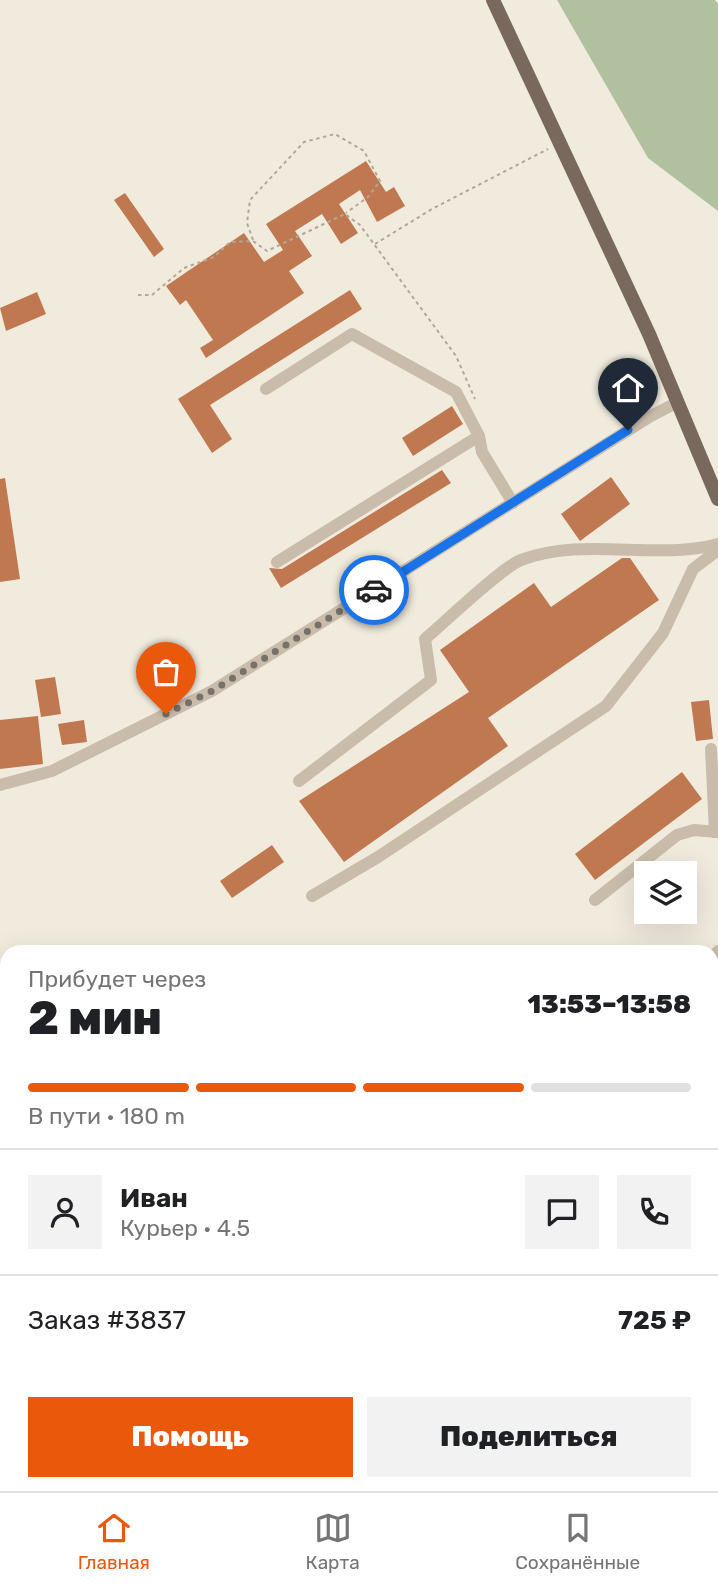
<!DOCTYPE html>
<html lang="ru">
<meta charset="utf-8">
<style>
body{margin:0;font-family:Rubik,sans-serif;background:#f2f2f2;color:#202124;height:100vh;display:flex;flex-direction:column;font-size:26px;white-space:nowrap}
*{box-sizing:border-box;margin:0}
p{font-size:23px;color:#757577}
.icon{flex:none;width:38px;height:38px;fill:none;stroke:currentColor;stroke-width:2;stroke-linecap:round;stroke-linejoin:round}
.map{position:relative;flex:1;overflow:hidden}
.panel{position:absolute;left:0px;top:945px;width:719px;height:546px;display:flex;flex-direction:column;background:#fff;border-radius:21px 21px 0 0;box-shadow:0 7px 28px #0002}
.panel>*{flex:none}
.buttons{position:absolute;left:634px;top:861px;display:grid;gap:14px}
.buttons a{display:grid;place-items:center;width:63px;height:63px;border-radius:0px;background:#fff;box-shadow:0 7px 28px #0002;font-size:35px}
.pin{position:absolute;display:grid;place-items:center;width:60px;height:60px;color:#fff;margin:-72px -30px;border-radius:50% 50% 50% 0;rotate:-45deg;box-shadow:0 0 7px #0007}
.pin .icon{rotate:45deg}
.courier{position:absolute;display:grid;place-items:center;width:70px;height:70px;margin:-35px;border:5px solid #1a73e8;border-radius:50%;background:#fff;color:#222;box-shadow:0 2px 9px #0007}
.summary em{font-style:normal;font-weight:800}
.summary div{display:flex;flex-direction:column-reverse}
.summary{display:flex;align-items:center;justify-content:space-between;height:119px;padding:0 28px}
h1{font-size:46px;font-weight:800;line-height:52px}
.bar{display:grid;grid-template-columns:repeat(4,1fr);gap:10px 7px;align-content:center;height:84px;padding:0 28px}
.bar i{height:9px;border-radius:5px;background:#e0e0e0}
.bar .selected{background:#ea580c}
.bar p{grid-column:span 4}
.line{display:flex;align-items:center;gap:18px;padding:0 28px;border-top:2px solid #e0e0e0}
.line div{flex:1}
.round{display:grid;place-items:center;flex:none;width:74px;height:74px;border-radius:0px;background:#f2f2f2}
.cta{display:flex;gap:14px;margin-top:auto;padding:14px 28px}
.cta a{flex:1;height:80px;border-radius:0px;background:#ea580c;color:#fff;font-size:28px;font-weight:800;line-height:80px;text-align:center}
.cta a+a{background:#f2f2f2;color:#202124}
.tabs{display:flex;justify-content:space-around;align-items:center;height:98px;border-top:2px solid #e0e0e0;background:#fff;font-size:19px;color:#757577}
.tabs a{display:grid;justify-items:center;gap:4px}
.tabs .selected{color:#ea580c}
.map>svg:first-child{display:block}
</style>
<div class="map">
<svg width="718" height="1491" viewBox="0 0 718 1491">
<rect width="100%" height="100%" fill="#f1ebde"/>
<path fill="#b1c09f" d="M 557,0 L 715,0 L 718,4 L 718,211 L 648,158 Z"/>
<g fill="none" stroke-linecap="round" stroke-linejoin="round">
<g stroke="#7fa5ad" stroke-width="3.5">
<path d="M 712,1174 L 718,1174"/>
<path d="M 0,1393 L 7,1393"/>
</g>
</g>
<g fill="#bf784f">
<path d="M 366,161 L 386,192 L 394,187 L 405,206 L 377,222 L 360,190 L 339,204 L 358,233 L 341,244 L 322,214 L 295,231 L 312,256 L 289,271 L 304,293 L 206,358 L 200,348 L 213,340 L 186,300 L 180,305 L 166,286 L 244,233 L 264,262 L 283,250 L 266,224 Z"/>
<path d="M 125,193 L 164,249 L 154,257 L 114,200 Z"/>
<path d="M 350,290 L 362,309 L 210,405 L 232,439 L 212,453 L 178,399 Z"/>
<path d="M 37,292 L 46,314 L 6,331 L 0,308 Z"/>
<path d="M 452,406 L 463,424 L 413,456 L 402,438 Z"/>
<path d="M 442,470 L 451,483 L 281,588 L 269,568 L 282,569 Z"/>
<path d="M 611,477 L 630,504 L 580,541 L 561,514 Z"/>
<path d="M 5,478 L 20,579 L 0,582 L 0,479 Z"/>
<path d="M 622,558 L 630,558 L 659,600 L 488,718 L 508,746 L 344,862 L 299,801 L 469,692 L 440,650 L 534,583 L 551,607 Z"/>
<path d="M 55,677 L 61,714 L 41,717 L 35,680 Z"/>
<path d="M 709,700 L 713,739 L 696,741 L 691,702 Z"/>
<path d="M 38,716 L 43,764 L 0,769 L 0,720 Z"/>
<path d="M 84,720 L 87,742 L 62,745 L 58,724 Z"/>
<path d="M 682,772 L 702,799 L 595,880 L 575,854 Z"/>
<path d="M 272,845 L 284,862 L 232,898 L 220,881 Z"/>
</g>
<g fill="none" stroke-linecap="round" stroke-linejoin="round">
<g stroke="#b5a795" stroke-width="2" stroke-dasharray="3.5 3.5" stroke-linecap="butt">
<path d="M 253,240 L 247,223 L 250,200 L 304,142 L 335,134 L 364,151 L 380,181 L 368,197 L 346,213"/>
<path d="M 375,244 L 432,209 L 548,149"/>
<path d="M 138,295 L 152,295 L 184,268 L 214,257 L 230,242 L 253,241 L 267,251 L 345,214 L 360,225 L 456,356 L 475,399"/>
<path d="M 712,1353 L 718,1351"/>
<path d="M 712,1441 L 718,1445"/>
<path d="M 0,1456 L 7,1455"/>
</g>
<g stroke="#c9bcab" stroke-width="12">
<path d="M 266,389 L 352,334 L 456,392 L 479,436 L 482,452 L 513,503"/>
<path d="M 277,562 L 479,436"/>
<path d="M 711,749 L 715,832"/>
<path d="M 299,781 L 431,680 L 425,639 C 444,623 502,567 521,560 C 584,536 655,561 718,544"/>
<path d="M 0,785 L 52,771 L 212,691 L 651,416 L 678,402"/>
<path d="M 312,896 L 378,857 L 606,706 L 663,633 L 693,569 L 718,550"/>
<path d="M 595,900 L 677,835 L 694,830 L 718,832"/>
<path d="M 712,960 L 718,951"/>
<path d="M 712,1019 L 718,1022"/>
<path d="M 712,1156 L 718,1155"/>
<path d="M 0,1256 L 7,1255"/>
</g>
<path stroke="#78695c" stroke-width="14" d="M 493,0 L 649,334 L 718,499"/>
<defs>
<g id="rail">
<path d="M 712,1400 L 718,1399"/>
<path d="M 0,1488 L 27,1484"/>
<path d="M 32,1491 L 85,1484"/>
</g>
</defs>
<use href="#rail" stroke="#37302a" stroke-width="6"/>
<use href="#rail" stroke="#f9f4eb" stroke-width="3.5" stroke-dasharray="10" stroke-linecap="butt"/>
</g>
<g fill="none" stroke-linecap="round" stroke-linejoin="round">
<path stroke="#787169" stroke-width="7" stroke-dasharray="0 12.6" d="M 166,714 L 212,691 L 374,590"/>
<path stroke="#1a73e8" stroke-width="9" d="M 374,590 L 628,430"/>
</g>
</svg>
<div class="buttons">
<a><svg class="icon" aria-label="layers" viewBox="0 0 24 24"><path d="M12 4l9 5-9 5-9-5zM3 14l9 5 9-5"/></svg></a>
</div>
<div class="pin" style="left:166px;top:714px;background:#ea580c"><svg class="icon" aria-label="bag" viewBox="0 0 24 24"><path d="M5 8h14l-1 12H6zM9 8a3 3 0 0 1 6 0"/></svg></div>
<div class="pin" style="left:628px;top:430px;background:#1f2937"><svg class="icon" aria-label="home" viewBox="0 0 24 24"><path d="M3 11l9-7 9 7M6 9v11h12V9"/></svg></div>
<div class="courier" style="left:374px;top:590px"><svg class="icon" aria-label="car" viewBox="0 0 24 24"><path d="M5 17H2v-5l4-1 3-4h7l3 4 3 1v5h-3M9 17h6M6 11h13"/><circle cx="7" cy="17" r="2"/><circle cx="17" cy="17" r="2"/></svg></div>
<section class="panel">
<div class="summary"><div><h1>2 мин</h1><p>Прибудет через</p></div><em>13:53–13:58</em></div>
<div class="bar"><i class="selected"></i><i class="selected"></i><i class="selected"></i><i></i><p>В пути · 180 m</p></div>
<div class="line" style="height:126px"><a class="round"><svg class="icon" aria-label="person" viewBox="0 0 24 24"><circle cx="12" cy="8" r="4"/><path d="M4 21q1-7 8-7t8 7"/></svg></a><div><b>Иван</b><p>Курьер · 4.5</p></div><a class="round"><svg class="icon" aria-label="chat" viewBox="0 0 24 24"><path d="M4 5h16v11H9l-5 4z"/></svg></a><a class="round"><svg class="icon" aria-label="phone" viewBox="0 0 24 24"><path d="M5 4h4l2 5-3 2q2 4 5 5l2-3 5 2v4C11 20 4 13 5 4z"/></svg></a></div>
<div class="line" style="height:91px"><div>Заказ #3837</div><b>725 ₽</b></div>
<div class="cta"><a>Помощь</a><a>Поделиться</a></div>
</section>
</div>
<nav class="tabs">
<a class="selected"><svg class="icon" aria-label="home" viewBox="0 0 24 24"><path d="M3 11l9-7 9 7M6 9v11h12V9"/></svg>Главная</a>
<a><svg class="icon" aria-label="map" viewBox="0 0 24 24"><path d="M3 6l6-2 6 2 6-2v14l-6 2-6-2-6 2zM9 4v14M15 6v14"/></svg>Карта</a>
<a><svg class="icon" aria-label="saved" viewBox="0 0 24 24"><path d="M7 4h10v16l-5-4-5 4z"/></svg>Сохранённые</a>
</nav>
